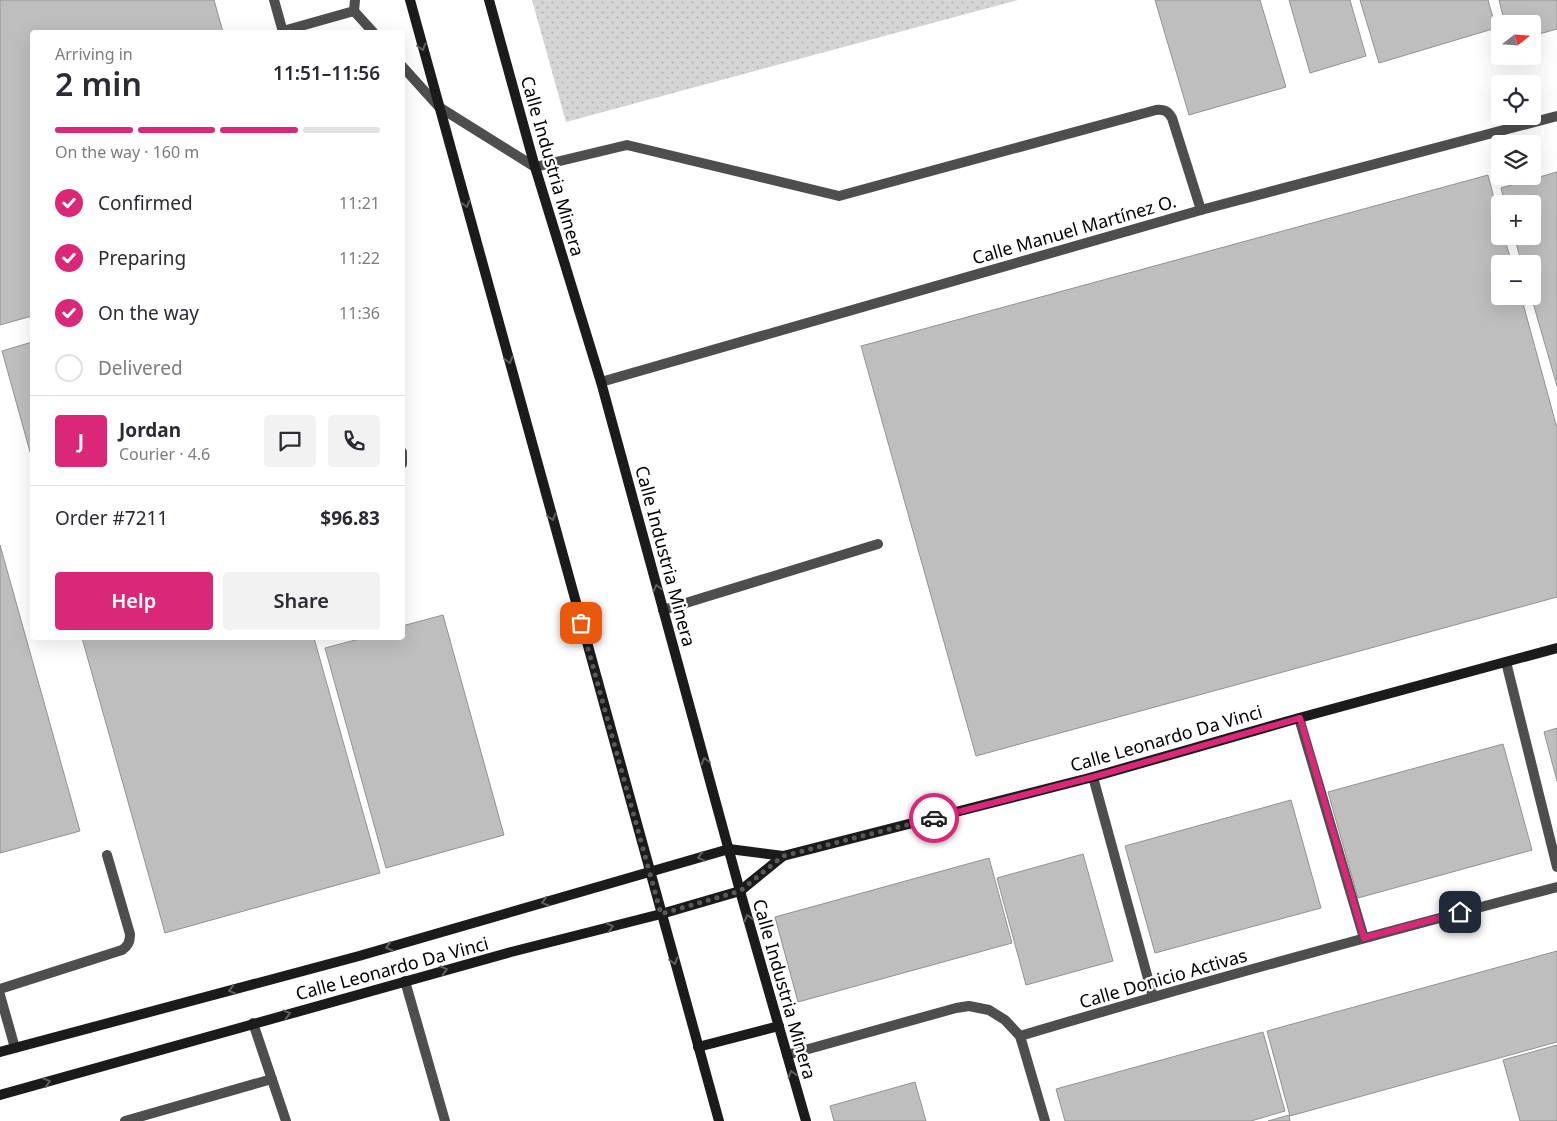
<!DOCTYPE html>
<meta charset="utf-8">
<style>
body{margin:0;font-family:"Noto Sans",sans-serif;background:#f2f2f3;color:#2b2b33;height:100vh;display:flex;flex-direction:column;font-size:19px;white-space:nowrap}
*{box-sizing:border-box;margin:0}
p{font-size:16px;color:#7c7c81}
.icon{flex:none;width:28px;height:28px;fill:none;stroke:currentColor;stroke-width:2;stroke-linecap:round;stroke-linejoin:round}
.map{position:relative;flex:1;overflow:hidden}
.panel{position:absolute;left:30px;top:30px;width:375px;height:610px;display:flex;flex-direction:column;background:#fff;border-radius:5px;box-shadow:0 5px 20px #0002}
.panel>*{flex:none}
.needle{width:32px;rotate:73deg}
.buttons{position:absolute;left:1491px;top:15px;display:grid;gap:10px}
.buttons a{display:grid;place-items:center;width:50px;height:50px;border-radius:5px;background:#fff;box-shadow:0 5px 20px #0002;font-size:25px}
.pin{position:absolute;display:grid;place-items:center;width:42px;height:42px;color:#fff;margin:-21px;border-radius:10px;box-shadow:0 2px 8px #0006}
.courier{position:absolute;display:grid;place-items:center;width:50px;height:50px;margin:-25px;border:4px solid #db2777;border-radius:50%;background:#fff;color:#222;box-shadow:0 1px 6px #0007}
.head em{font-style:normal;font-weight:600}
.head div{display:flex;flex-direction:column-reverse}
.head{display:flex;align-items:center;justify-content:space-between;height:85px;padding:0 25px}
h1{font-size:32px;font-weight:600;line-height:38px}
.bar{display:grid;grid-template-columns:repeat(4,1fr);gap:8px 5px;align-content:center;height:60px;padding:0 25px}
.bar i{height:6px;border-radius:4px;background:#e1e1e2}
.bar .active{background:#db2777}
.bar p{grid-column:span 4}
.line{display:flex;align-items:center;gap:12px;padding:0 25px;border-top:1px solid #e1e1e2}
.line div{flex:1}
.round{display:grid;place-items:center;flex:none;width:52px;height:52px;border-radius:5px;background:#f2f2f3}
ol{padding:0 25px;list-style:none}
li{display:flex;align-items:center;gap:15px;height:55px}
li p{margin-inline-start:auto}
li .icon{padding:5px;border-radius:50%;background:#db2777;color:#fff;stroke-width:4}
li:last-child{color:#7c7c81}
li i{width:28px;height:28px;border:2px solid #e1e1e2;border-radius:50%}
.primary-button{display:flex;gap:10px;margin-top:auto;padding:10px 25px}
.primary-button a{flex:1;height:58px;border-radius:5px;background:#db2777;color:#fff;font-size:20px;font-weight:600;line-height:58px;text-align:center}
.primary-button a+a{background:#f2f2f3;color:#2b2b33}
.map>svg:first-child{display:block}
</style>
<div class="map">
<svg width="1557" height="1121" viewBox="0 0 1557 1121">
<defs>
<pattern id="green-dots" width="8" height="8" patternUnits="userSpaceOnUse" patternTransform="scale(1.25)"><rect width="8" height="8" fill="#d5d5d5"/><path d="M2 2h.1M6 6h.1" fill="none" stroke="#b5b5b5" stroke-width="1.8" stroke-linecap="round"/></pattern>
</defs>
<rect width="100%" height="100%" fill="#fff"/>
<path fill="url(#green-dots)" d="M 532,0 L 1018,0 L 566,122 Z"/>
<g fill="#bebebe" stroke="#929292">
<path d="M 0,0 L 214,0 L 223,32 L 32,32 L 32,316 L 0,325 Z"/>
<path d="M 1155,0 L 1260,0 L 1286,87 L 1189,115 Z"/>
<path d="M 1289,0 L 1350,0 L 1366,56 L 1310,73 Z"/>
<path d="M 1360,0 L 1488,0 L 1496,28 L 1379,63 Z"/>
<path d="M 1499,0 L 1557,0 L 1557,29 L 1532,36 L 1532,24 L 1505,24 Z"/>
<path d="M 1557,172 L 1557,386 L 1531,296 L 1532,264 L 1522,264 L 1514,236 L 1532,236 L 1532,204 L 1505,204 L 1501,188 Z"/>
<path d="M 1488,175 L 1500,221 L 1500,236 L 1504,236 L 1512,264 L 1500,264 L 1500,296 L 1521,296 L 1557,428 L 1557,597 L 976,756 L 861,346 Z"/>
<path d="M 32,342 L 32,459 L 2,351 Z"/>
<path d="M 0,545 L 80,831 L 0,853 Z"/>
<path d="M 443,615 L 504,835 L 386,868 L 325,648 L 363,638 L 402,638 L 402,626 Z"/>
<path d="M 82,638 L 314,638 L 380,873 L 165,933 Z"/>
<path d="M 1557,728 L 1557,781 L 1544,732 Z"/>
<path d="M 1503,744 L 1532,850 L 1358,898 L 1328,792 Z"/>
<path d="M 1291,800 L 1321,908 L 1155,953 L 1125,846 Z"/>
<path d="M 1083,854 L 1113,961 L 1026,985 L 997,878 Z"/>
<path d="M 989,858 L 1012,943 L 798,1002 L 775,917 Z"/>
<path d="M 1557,951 L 1557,1042 L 1290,1116 L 1267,1031 Z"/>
<path d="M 1263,1032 L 1285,1111 L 1251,1121 L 1065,1121 L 1056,1089 Z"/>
<path d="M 1557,1045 L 1557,1121 L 1520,1121 L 1503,1060 Z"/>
<path d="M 915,1082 L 926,1121 L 834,1121 L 830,1106 Z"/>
<path d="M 1289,1115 L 1290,1121 L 1268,1121 Z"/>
</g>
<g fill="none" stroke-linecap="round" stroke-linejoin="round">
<g stroke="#4e4e4e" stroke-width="10">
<path d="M 274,0 L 283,32"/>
<path d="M 355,0 L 354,11 L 373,32"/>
<path d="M 283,31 L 354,11"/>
<path d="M 402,66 L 439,107 L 535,167 L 627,145 L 839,196 L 1156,110 C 1164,109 1168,111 1172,118 L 1201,210"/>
<path d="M 402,452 L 402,464"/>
<path d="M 663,610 L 878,544"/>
<path d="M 1506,662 L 1557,867"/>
<path d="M 1299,718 L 1364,938"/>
<path d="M 1093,777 L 1153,997"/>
<path d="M 405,981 L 445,1121"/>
<path d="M 0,989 L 122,950 C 128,946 130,942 130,934 L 107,855"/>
<path d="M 0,995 L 15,1048"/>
<path d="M 253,1023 L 286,1121"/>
<path d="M 1020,1036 C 1198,983 1377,934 1557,887"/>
<path d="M 787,1055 L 956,1008 L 969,1006 L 989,1010 L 1005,1020 L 1020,1036 L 1045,1121"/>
<path d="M 125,1121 L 272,1079"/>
</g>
<path stroke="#4e4e4e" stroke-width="10" d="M 601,382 L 1201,210 L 1557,116"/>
<g stroke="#1b1b1b" stroke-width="10">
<path d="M 410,0 L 719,1121"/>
<path d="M 489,0 L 535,167 L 601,382 L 740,891 L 806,1121"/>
<path d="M 698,1047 L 779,1026"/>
<path d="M 0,1052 L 359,956 L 729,849 L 783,856 L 1093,777 L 1299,718 L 1557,648"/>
<path d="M 0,1095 L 511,952 L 661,914 L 740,891 L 783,856"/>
</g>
</g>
<defs><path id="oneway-chevron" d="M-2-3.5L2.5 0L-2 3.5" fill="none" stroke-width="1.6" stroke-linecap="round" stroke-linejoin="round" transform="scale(1.25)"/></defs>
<g stroke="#5f5f5f">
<use href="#oneway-chevron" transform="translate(422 47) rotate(75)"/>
<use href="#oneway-chevron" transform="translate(466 204) rotate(75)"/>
<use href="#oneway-chevron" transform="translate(509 360) rotate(75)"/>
<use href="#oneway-chevron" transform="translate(552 517) rotate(75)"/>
<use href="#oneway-chevron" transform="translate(657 588) rotate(-105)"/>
<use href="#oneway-chevron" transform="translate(705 761) rotate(-105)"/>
<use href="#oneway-chevron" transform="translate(701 857) rotate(165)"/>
<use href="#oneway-chevron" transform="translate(545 902) rotate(164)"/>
<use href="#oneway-chevron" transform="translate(748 918) rotate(-106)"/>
<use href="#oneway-chevron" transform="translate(610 927) rotate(-14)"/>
<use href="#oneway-chevron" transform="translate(389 947) rotate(164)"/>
<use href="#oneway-chevron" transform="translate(674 961) rotate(74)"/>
<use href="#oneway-chevron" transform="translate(444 970) rotate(-16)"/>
<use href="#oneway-chevron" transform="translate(232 990) rotate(165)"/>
<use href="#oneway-chevron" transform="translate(287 1014) rotate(-15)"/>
<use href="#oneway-chevron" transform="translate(792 1074) rotate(-106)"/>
<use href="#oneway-chevron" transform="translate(47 1082) rotate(-16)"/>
</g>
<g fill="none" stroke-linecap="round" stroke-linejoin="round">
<path stroke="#595959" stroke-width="5" stroke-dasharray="0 9" d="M 581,623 L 661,914 L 740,891 L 783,856 L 934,818"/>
<path stroke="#db2777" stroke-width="6" d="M 934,818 L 1093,777 L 1300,718 L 1364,938 L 1460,912"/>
</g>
<g text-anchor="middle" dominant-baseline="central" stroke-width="4.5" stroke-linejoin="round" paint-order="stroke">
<g font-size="18" fill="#000" stroke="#fff">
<text transform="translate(553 166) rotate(74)">Calle Industria Minera</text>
<text transform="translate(1074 229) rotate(-16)">Calle Manuel Martínez O.</text>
<text transform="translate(666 556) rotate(75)">Calle Industria Minera</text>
<text transform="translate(1166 738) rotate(-16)">Calle Leonardo Da Vinci</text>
<text transform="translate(392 968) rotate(-15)">Calle Leonardo Da Vinci</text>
<text transform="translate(1163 978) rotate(-16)">Calle Donicio Activas</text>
<text transform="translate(785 989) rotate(74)">Calle Industria Minera</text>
</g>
</g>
</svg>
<div class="buttons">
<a><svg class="needle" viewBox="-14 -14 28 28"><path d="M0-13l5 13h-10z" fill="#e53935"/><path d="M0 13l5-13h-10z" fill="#7c7c81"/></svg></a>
<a><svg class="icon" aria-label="locate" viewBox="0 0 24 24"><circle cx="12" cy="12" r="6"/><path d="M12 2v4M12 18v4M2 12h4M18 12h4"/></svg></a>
<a><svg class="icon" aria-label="layers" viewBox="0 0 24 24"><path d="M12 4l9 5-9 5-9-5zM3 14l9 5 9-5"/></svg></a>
<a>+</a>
<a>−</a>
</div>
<div class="pin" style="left:581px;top:623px;background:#ea580c"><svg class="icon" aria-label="bag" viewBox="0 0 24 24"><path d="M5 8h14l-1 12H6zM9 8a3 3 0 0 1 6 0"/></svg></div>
<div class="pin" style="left:1460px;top:912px;background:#1f2937"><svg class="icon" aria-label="home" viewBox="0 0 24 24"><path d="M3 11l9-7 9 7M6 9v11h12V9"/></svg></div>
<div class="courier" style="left:934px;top:818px"><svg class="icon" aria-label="car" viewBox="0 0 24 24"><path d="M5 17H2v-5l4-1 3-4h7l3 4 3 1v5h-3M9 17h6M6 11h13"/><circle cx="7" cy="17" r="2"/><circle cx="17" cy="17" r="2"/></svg></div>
<section class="panel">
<div class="head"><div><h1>2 min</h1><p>Arriving in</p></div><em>11:51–11:56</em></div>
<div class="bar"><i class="active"></i><i class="active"></i><i class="active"></i><i></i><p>On the way · 160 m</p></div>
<ol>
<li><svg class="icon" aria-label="check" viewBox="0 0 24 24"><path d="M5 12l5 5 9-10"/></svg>Confirmed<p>11:21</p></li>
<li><svg class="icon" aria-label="check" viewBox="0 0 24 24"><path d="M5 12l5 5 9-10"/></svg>Preparing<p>11:22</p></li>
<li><svg class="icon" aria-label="check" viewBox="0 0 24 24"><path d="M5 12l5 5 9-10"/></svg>On the way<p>11:36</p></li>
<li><i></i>Delivered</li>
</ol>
<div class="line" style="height:90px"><b class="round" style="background:#db2777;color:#fff">J</b><div><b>Jordan</b><p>Courier · 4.6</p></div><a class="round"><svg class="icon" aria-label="chat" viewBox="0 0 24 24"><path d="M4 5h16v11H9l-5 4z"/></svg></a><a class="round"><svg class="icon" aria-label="phone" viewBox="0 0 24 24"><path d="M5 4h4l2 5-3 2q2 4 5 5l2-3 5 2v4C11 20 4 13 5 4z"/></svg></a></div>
<div class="line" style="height:65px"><div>Order #7211</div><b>$96.83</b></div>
<div class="primary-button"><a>Help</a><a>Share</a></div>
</section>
</div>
